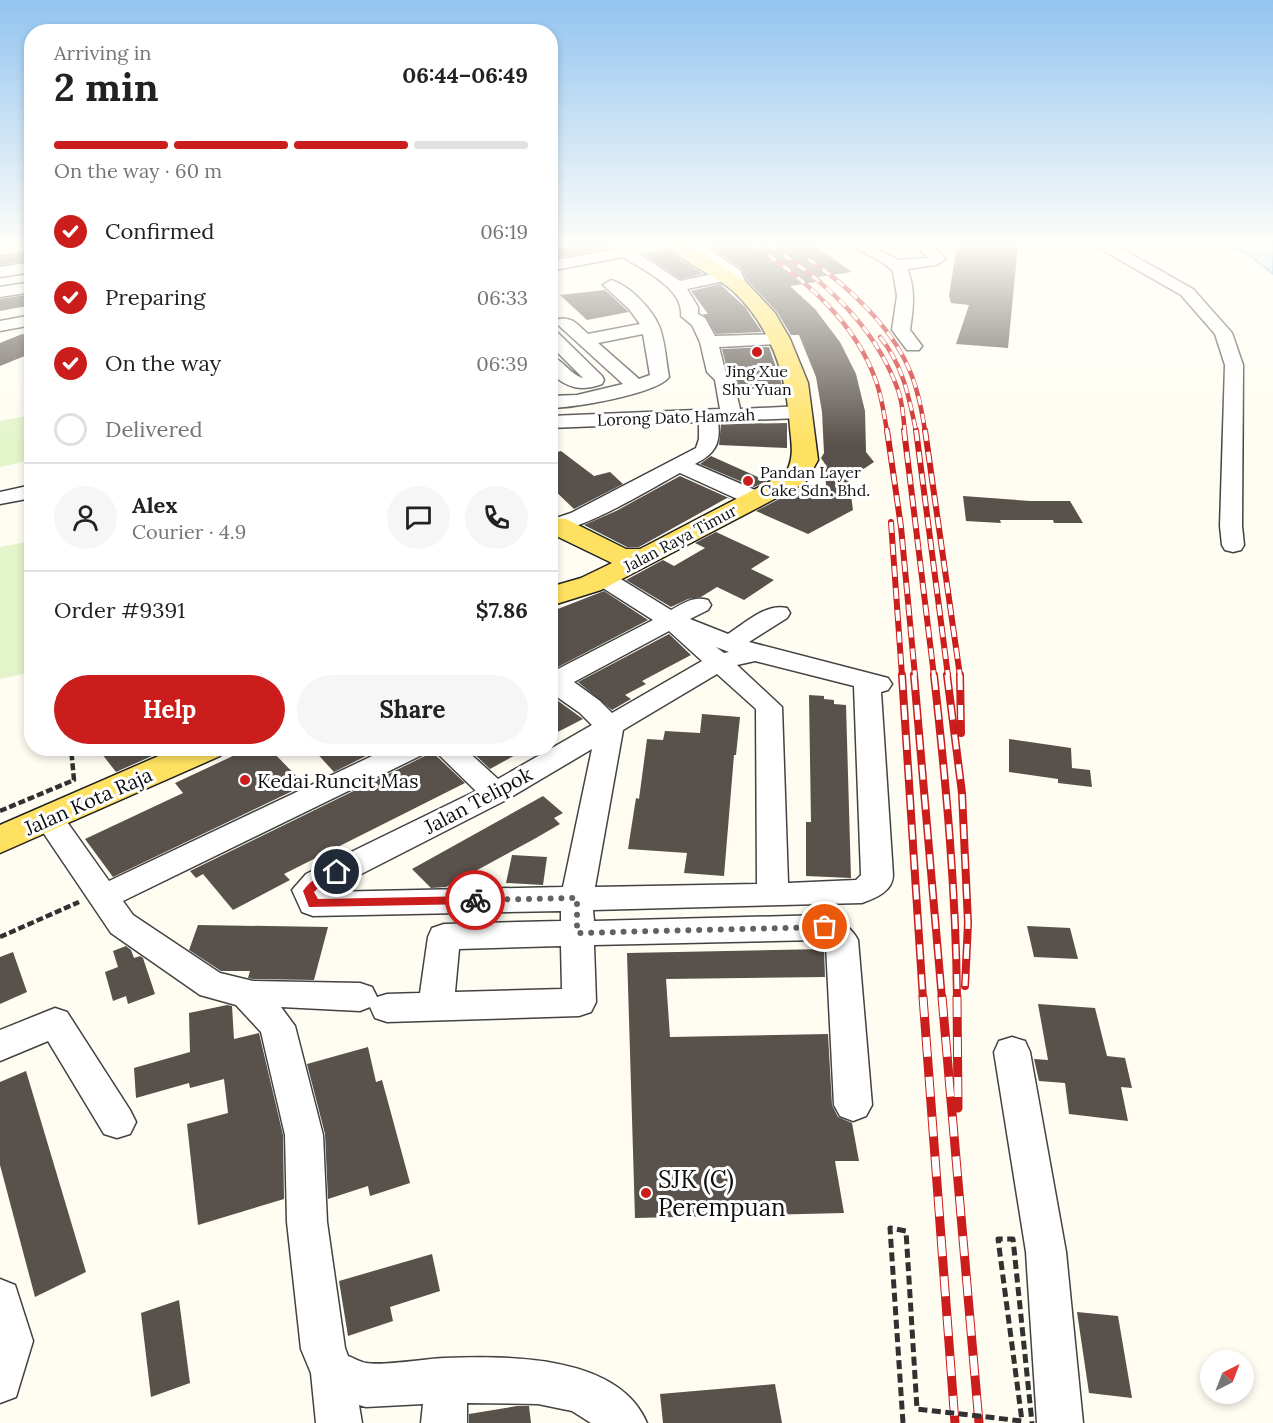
<!DOCTYPE html>
<meta charset="utf-8">
<style>
body{margin:0;font-family:Lora,serif;background:#f6f6f6;color:#222;height:100vh;display:flex;flex-direction:column;font-size:22px;white-space:nowrap}
*{box-sizing:border-box;margin:0}
p{font-size:20px;color:#767676}
.icon{flex:none;width:33px;height:33px;fill:none;stroke:currentColor;stroke-width:2;stroke-linecap:round;stroke-linejoin:round}
.map{position:relative;flex:1;overflow:hidden}
.details{position:absolute;left:24px;top:24px;width:534px;height:732px;display:flex;flex-direction:column;background:#fff;border-radius:24px;box-shadow:0 3px 9px #0003}
.details>*{flex:none}
.needle{width:39px;rotate:42deg}
.buttons{position:absolute;left:1200px;top:1350px;display:grid;gap:12px}
.buttons a{display:grid;place-items:center;width:54px;height:54px;border-radius:50%;background:#fff;box-shadow:0 3px 9px #0003;font-size:30px}
.pin{position:absolute;display:grid;place-items:center;width:51px;height:51px;color:#fff;margin:-26px;border:3px solid #fff;border-radius:50%;box-shadow:0 2px 6px #0007}
.courier{position:absolute;display:grid;place-items:center;width:60px;height:60px;margin:-30px;border:4px solid #cb1d1c;border-radius:50%;background:#fff;color:#222;box-shadow:0 2px 8px #0007}
.head em{font-style:normal;font-weight:700}
.head div{display:flex;flex-direction:column-reverse}
.head{display:flex;align-items:center;justify-content:space-between;height:102px;padding:0 30px}
h1{font-size:39px;font-weight:700;line-height:45px}
.bar{display:grid;grid-template-columns:repeat(4,1fr);gap:9px 6px;align-content:center;height:72px;padding:0 30px}
.bar i{height:8px;border-radius:4px;background:#e0e0e0}
.bar .selected{background:#cb1d1c}
.bar p{grid-column:span 4}
.line{display:flex;align-items:center;gap:15px;padding:0 30px;border-top:2px solid #e0e0e0}
.line div{flex:1}
.round{display:grid;place-items:center;flex:none;width:63px;height:63px;border-radius:32px;background:#f6f6f6}
ol{padding:0 30px;list-style:none}
li{display:flex;align-items:center;gap:18px;height:66px}
li p{margin-inline-start:auto}
li .icon{padding:6px;border-radius:50%;background:#cb1d1c;color:#fff;stroke-width:4}
li:last-child{color:#767676}
li i{width:33px;height:33px;border:3px solid #e0e0e0;border-radius:50%}
.action{display:flex;gap:12px;margin-top:auto;padding:12px 30px}
.action a{flex:1;height:69px;border-radius:36px;background:#cb1d1c;color:#fff;font-size:24px;font-weight:700;line-height:69px;text-align:center}
.action a+a{background:#f6f6f6;color:#222}
.map>svg:first-child{display:block}
</style>
<div class="map">
<svg width="1273" height="1423" viewBox="0 0 1273 1423">
<rect width="100%" height="100%" fill="#fffdf2"/>
<g fill="#e3f4ca">
<path d="M 31,415 L 31,460 L 0,467 L 0,421 Z"/>
<path d="M 31,541 L 31,672 L 0,679 L 0,547 Z"/>
</g>
<path fill="#b2dcfb" stroke="#348ed7" stroke-width="1.5" d="M 1229,245 L 1273,245 L 1273,274 L 1250,256 Z"/>
<g fill="#59514b">
<path d="M 550,245 L 608,245 L 608,248 L 550,259 Z"/>
<path d="M 706,245 L 814,245 L 852,272 L 818,277 L 823,281 L 790,286 L 815,309 L 840,342 L 856,374 L 865,411 L 866,452 L 874,462 L 862,470 L 848,473 L 853,510 L 808,534 L 756,511 L 806,485 L 826,486 L 825,464 L 821,458 L 824,453 L 822,412 L 816,377 L 799,335 L 791,335 L 777,312 L 746,279 L 741,268 Z"/>
<path d="M 957,245 L 1018,245 L 1008,348 L 956,344 L 969,305 L 951,303 L 949,295 Z"/>
<path d="M 670,249 L 681,260 L 703,274 L 680,279 L 645,255 Z"/>
<path d="M 32,252 L 32,260 L 0,265 L 0,257 Z"/>
<path d="M 720,284 L 745,307 L 762,332 L 716,334 L 703,314 L 708,314 L 691,291 Z"/>
<path d="M 605,290 L 629,312 L 587,320 L 560,295 Z"/>
<path d="M 32,294 L 32,305 L 0,311 L 0,299 Z"/>
<path d="M 22,334 L 32,337 L 32,353 L 0,366 L 0,343 Z"/>
<path d="M 769,347 L 783,388 L 738,389 L 735,378 L 727,369 L 722,349 Z"/>
<path d="M 787,423 L 787,448 L 719,445 L 721,424 Z"/>
<path d="M 561,451 L 594,476 L 610,472 L 623,484 L 574,509 L 550,486 L 550,454 Z"/>
<path d="M 711,456 L 767,481 L 754,487 L 700,464 Z"/>
<path d="M 680,476 L 731,499 L 727,498 L 639,547 L 627,547 L 584,525 L 616,511 Z"/>
<path d="M 963,496 L 1030,501 L 1070,501 L 1083,523 L 1054,523 L 1053,520 L 1000,520 L 1001,523 L 966,521 Z"/>
<path d="M 716,532 L 770,557 L 751,569 L 774,580 L 744,600 L 717,587 L 701,597 L 688,599 L 671,607 L 626,580 L 663,560 L 674,566 L 705,548 L 695,543 Z"/>
<path d="M 604,591 L 648,620 L 556,668 L 550,667 L 550,612 Z"/>
<path d="M 669,634 L 691,655 L 642,681 L 646,684 L 625,695 L 631,699 L 612,710 L 578,682 Z"/>
<path d="M 550,695 L 583,719 L 550,736 Z"/>
<path d="M 809,695 L 824,696 L 824,699 L 834,700 L 834,704 L 846,705 L 851,878 L 806,876 L 806,822 L 811,822 Z"/>
<path d="M 702,714 L 740,717 L 736,755 L 734,755 L 724,876 L 684,873 L 687,853 L 628,849 L 636,798 L 639,799 L 647,739 L 663,740 L 665,731 L 700,733 Z"/>
<path d="M 1009,739 L 1071,748 L 1072,768 L 1090,770 L 1092,787 L 1058,783 L 1058,779 L 1009,772 Z"/>
<path d="M 114,748 L 170,748 L 116,772 L 102,754 Z"/>
<path d="M 250,748 L 269,748 L 305,785 L 113,877 L 85,839 L 183,793 L 175,783 Z"/>
<path d="M 312,748 L 362,748 L 368,755 L 334,772 Z"/>
<path d="M 468,748 L 528,748 L 490,769 Z"/>
<path d="M 430,750 L 465,783 L 284,874 L 290,880 L 233,910 L 203,874 L 196,878 L 190,871 L 425,756 Z"/>
<path d="M 543,796 L 563,813 L 554,818 L 560,824 L 536,838 L 446,887 L 431,888 L 412,869 Z"/>
<path d="M 512,855 L 547,857 L 543,885 L 506,883 Z"/>
<path d="M 198,925 L 328,927 L 314,980 L 253,979 L 248,978 L 250,971 L 221,971 L 189,950 Z"/>
<path d="M 1027,926 L 1070,928 L 1078,959 L 1034,957 Z"/>
<path d="M 126,946 L 131,950 L 134,958 L 140,956 L 143,958 L 155,994 L 128,1004 L 126,996 L 113,1001 L 105,972 L 118,967 L 113,951 Z"/>
<path d="M 824,949 L 825,977 L 666,979 L 670,1037 L 828,1034 L 832,1105 L 838,1117 L 852,1123 L 859,1161 L 835,1161 L 844,1213 L 635,1218 L 627,953 Z"/>
<path d="M 13,952 L 27,992 L 0,1004 L 0,957 Z"/>
<path d="M 1038,1004 L 1095,1008 L 1107,1056 L 1125,1058 L 1132,1088 L 1121,1087 L 1128,1121 L 1069,1114 L 1065,1083 L 1039,1081 L 1034,1059 L 1048,1060 Z"/>
<path d="M 227,1005 L 232,1006 L 234,1039 L 259,1033 L 283,1135 L 284,1199 L 198,1225 L 187,1124 L 228,1113 L 224,1079 L 190,1088 L 189,1083 L 136,1098 L 134,1068 L 190,1052 L 189,1013 Z"/>
<path d="M 368,1047 L 376,1082 L 382,1080 L 410,1183 L 370,1196 L 368,1186 L 328,1199 L 325,1134 L 307,1064 Z"/>
<path d="M 26,1071 L 86,1272 L 35,1297 L 0,1165 L 0,1082 Z"/>
<path d="M 432,1254 L 440,1291 L 390,1307 L 393,1321 L 348,1336 L 339,1281 Z"/>
<path d="M 179,1300 L 190,1383 L 151,1397 L 141,1313 Z"/>
<path d="M 1077,1312 L 1118,1316 L 1132,1398 L 1089,1393 Z"/>
<path d="M 775,1384 L 782,1423 L 663,1423 L 660,1394 Z"/>
<path d="M 517,1406 L 529,1406 L 531,1423 L 469,1423 L 469,1414 Z"/>
</g>
<g fill="none" stroke-linecap="round" stroke-linejoin="round">
<defs>
<g id="minor">
<path d="M 0,245 L 32,245 L 32,250 L 0,255 Z"/>
<path d="M 640,245 L 670,245 L 668,248 L 639,254 L 680,281 L 722,272 L 685,245 L 702,245 L 740,270 L 746,284 L 744,287 L 732,287 L 729,280 L 687,289 L 698,307 L 698,314 L 705,318 L 715,336 L 779,334 L 785,335 L 788,339 L 785,343 L 779,344 L 719,347 L 725,370 L 733,378 L 740,409 L 801,406 L 808,408 L 811,412 L 808,416 L 801,418 L 718,421 C 721,444 715,454 695,464 L 762,493 L 765,498 L 762,503 L 754,504 L 746,503 L 680,473 C 655,486 575,536 550,530 L 550,520 L 571,513 L 696,448 L 699,439 L 699,422 L 550,428 L 550,416 L 720,409 L 715,380 L 707,372 L 700,342 L 692,325 L 681,316 C 684,288 643,270 623,257 L 550,271 L 550,261 Z"/>
<path d="M 850,245 L 870,245 L 899,260 L 928,258 L 915,245 L 932,245 L 946,259 L 936,265 L 907,269 C 916,288 913,310 910,330 L 922,346 L 919,350 L 907,350 L 892,330 L 897,296 L 893,271 L 882,262 Z"/>
<path d="M 1097,245 L 1115,245 L 1193,289 L 1232,333 L 1243,365 L 1242,526 L 1244,545 L 1241,550 L 1233,552 L 1225,550 L 1222,545 L 1220,526 L 1225,365 L 1215,334 L 1181,295 L 1099,248 Z"/>
<path d="M 32,262 L 32,272 L 0,277 L 0,267 Z"/>
<path d="M 611,280 C 629,285 652,309 659,326 C 665,340 666,361 669,377 C 657,394 573,408 550,408 L 550,396 L 577,395 L 623,384 L 556,323 L 559,319 C 572,316 579,326 588,334 L 640,324 L 629,309 L 603,285 ZM 643,334 L 650,375 L 639,379 L 598,343 Z"/>
<path d="M 32,282 L 32,292 L 0,297 L 0,287 Z"/>
<path d="M 32,315 L 32,325 L 0,331 L 0,321 Z"/>
<path d="M 550,330 L 556,331 L 602,376 L 604,380 L 602,384 C 581,392 566,388 550,372 L 550,356 C 563,359 569,374 583,378 L 550,345 Z"/>
<path d="M 32,485 L 32,498 L 0,504 L 0,492 Z"/>
<path d="M 603,571 L 611,573 L 671,610 C 684,603 693,596 708,600 L 711,605 L 708,610 L 690,619 L 728,634 C 745,623 766,603 787,608 L 790,613 L 787,618 L 749,642 L 888,678 L 892,684 L 888,690 L 881,692 L 893,875 C 893,891 876,898 862,903 L 593,910 L 594,921 L 825,915 C 839,919 851,927 858,940 L 872,1105 L 866,1116 L 853,1121 L 840,1116 L 834,1105 L 826,945 L 818,940 L 594,945 L 596,1002 L 591,1012 L 579,1016 L 387,1022 L 375,1018 L 370,1007 L 360,1011 L 281,1007 L 295,1026 L 323,1135 L 327,1222 L 345,1348 L 348,1356 C 354,1358 360,1362 366,1363 C 384,1366 423,1359 444,1358 C 507,1356 618,1354 647,1423 L 591,1423 L 572,1411 L 538,1404 L 467,1403 L 467,1423 L 421,1423 L 423,1404 L 366,1407 L 359,1405 L 362,1423 L 316,1423 L 311,1373 L 301,1349 L 287,1222 L 285,1135 L 261,1032 L 236,1005 L 200,995 L 111,933 L 34,819 L 38,812 L 49,809 L 60,812 L 109,881 L 389,748 L 428,748 L 424,754 L 123,901 L 133,915 L 220,973 L 253,981 L 360,983 L 372,987 L 377,997 L 387,994 L 420,993 L 428,937 L 432,928 L 444,924 L 561,921 L 561,911 L 313,916 L 302,912 L 292,890 L 306,874 L 476,791 L 432,748 L 464,748 L 498,779 L 592,725 L 580,713 L 550,692 L 550,669 L 556,670 L 653,620 L 595,583 L 591,578 L 595,573 ZM 669,631 L 702,661 L 612,713 L 600,701 L 574,682 ZM 716,647 L 729,652 L 724,653 ZM 755,661 L 854,686 L 861,875 L 856,880 L 788,883 L 782,707 L 737,665 ZM 717,674 L 756,709 L 757,884 L 595,887 L 623,730 ZM 592,749 L 563,887 L 326,892 L 506,800 ZM 561,946 L 562,989 L 455,992 L 459,949 Z"/>
<path d="M 55,1008 L 67,1012 L 130,1110 L 136,1122 L 130,1134 L 117,1138 L 104,1134 L 48,1041 L 0,1061 L 0,1030 Z"/>
<path d="M 1012,1037 L 1025,1041 L 1030,1052 L 1066,1252 L 1083,1423 L 1037,1423 L 1026,1252 L 994,1052 L 999,1041 Z"/>
<path d="M 0,1279 L 15,1285 L 33,1341 L 16,1397 L 0,1403 Z"/>
</g>
<g id="major">
<path d="M 669,245 L 690,245 L 745,281 L 775,313 L 790,339 L 808,383 L 818,460 L 805,483 L 601,590 L 550,606 L 550,587 L 581,578 L 612,563 L 550,533 L 550,518 L 566,519 L 626,549 L 640,549 L 786,473 C 794,457 792,447 790,428 C 787,376 772,328 733,291 C 716,275 682,264 669,245 Z"/>
<path d="M 177,748 L 225,748 L 220,756 L 0,853 L 0,825 Z"/>
</g>
</defs>
<use href="#minor" stroke="#424242" stroke-width="3"/>
<use href="#major" stroke="#202020" stroke-width="3"/>
<g stroke="#313131" stroke-width="4.5" stroke-dasharray="7 3" stroke-linecap="butt">
<path d="M 0,811 L 74,780 L 71,748"/>
<path d="M 0,937 L 79,902"/>
</g>
<use href="#minor" fill="#fff" fill-rule="evenodd"/>
<use href="#major" fill="#ffe162" fill-rule="evenodd"/>
<defs>
<g id="rail-far3">
<path d="M 754,245 C 805,280 855,321 876,381 C 882,397 884,415 887,431"/>
<path d="M 768,245 C 825,280 875,326 898,390 C 903,403 903,418 905,431"/>
<path d="M 808,259 C 846,284 891,326 909,369 C 918,389 922,411 925,431"/>
<path d="M 880,337 C 903,365 909,397 916,431"/>
</g>
<g id="rail-far2">
<path d="M 887,430 L 901,527 L 915,676"/>
<path d="M 904,430 L 934,676"/>
<path d="M 916,430 L 948,676"/>
<path d="M 925,430 L 960,676"/>
<path d="M 891,522 L 902,676"/>
</g>
<g id="rail-far1">
<path d="M 902,675 L 923,999"/>
<path d="M 914,675 L 942,999"/>
<path d="M 934,675 C 946,783 956,890 957,999"/>
<path d="M 947,675 L 962,793 L 968,923 L 965,986"/>
<path d="M 960,675 L 961,733"/>
</g>
<g id="rail">
<path d="M 923,997 L 955,1423"/>
<path d="M 942,997 L 979,1423"/>
<path d="M 957,997 L 958,1108"/>
</g>
</defs>
<use href="#rail-far3" stroke="#cb1d1c" stroke-width="4.5"/>
<use href="#rail-far2" stroke="#cb1d1c" stroke-width="6"/>
<use href="#rail-far1" stroke="#cb1d1c" stroke-width="8"/>
<use href="#rail" stroke="#cb1d1c" stroke-width="9"/>
<use href="#rail-far3" stroke="#fff" stroke-width="3" stroke-dasharray="9" stroke-linecap="butt"/>
<use href="#rail-far2" stroke="#fff" stroke-width="4" stroke-dasharray="11" stroke-linecap="butt"/>
<use href="#rail-far1" stroke="#fff" stroke-width="5" stroke-dasharray="15" stroke-linecap="butt"/>
<use href="#rail" stroke="#fff" stroke-width="7" stroke-dasharray="20" stroke-linecap="butt"/>
<path stroke="#313131" stroke-width="5" stroke-dasharray="9 4.5" stroke-linecap="butt" d="M 903,1423 L 890,1228 L 906,1231 L 917,1409 L 1022,1421 L 998,1239 L 1013,1239 L 1032,1423"/>
</g>
<linearGradient id="sky" x2="0" y2="1"><stop stop-color="#92c4f0"/><stop offset="0.55" stop-color="#fffef9"/><stop offset="1" stop-color="#fffef9" stop-opacity="0"/></linearGradient>
<rect width="1273" height="444" fill="url(#sky)"/>
<path fill="#cb1d1c" d="M 337,868 L 341,870 L 341,875 L 321,885 L 314,892 L 318,899 L 475,896 L 481,900 L 475,904 L 309,907 L 303,891 C 311,879 324,873 337,868 Z"/>
<g fill="none" stroke-linecap="round" stroke-linejoin="round">
<path stroke="#63625e" stroke-width="6" stroke-dasharray="0 10.8" d="M 475,900 L 577,898 L 577,933 L 825,927"/>
</g>
<g fill="#cb1d1c" stroke="#fff" stroke-width="2">
<circle cx="757" cy="352" r="6"/>
<circle cx="748" cy="481" r="6"/>
<circle cx="245" cy="780" r="6"/>
<circle cx="646" cy="1193" r="6"/>
</g>
<g text-anchor="middle" dominant-baseline="central" stroke-width="6" stroke-linejoin="round" paint-order="stroke">
<g font-size="16" fill="#0f0f0f" stroke="#fff">
<text x="757" y="371">Jing Xue<tspan x="757" dy="18">Shu Yuan</tspan></text>
<text x="760" y="472" text-anchor="start">Pandan Layer<tspan x="760" dy="18">Cake Sdn. Bhd.</tspan></text>
</g>
<g font-size="16" fill="#0f0f0f" stroke="#fff">
<text transform="translate(676 417) rotate(-2)">Lorong Dato Hamzah</text>
<text transform="translate(680 538) rotate(-28)">Jalan Raya Timur</text>
</g>
<g font-size="20" fill="#0f0f0f" stroke="#fff" text-anchor="start">
<text x="257" y="780">Kedai Runcit Mas</text>
</g>
<g font-size="20" fill="#0f0f0f" stroke="#fff">
<text transform="translate(478 800) rotate(-28)">Jalan Telipok</text>
<text transform="translate(88 801) rotate(-24)">Jalan Kota Raja</text>
</g>
<g font-size="24" fill="#0f0f0f" stroke="#fff" text-anchor="start">
<text x="658" y="1179">SJK (C)<tspan x="658" dy="28">Perempuan</tspan></text>
</g>
</g>
</svg>
<div class="buttons">
<a><svg class="needle" viewBox="-14 -14 28 28"><path d="M0-13l5 13h-10z" fill="#e53935"/><path d="M0 13l5-13h-10z" fill="#767676"/></svg></a>
</div>
<div class="pin" style="left:825px;top:927px;background:#ea580c"><svg class="icon" aria-label="bag" viewBox="0 0 24 24"><path d="M5 8h14l-1 12H6zM9 8a3 3 0 0 1 6 0"/></svg></div>
<div class="pin" style="left:337px;top:872px;background:#1f2937"><svg class="icon" aria-label="home" viewBox="0 0 24 24"><path d="M3 11l9-7 9 7M6 9v11h12V9"/></svg></div>
<div class="courier" style="left:475px;top:900px"><svg class="icon" aria-label="bike" viewBox="0 0 24 24"><circle cx="6" cy="16" r="4"/><circle cx="18" cy="16" r="4"/><path d="M6 16l4-8h5l3 8M10 8l3 8H6M13 5h3"/></svg></div>
<section class="details">
<div class="head"><div><h1>2 min</h1><p>Arriving in</p></div><em>06:44–06:49</em></div>
<div class="bar"><i class="selected"></i><i class="selected"></i><i class="selected"></i><i></i><p>On the way · 60 m</p></div>
<ol>
<li><svg class="icon" aria-label="check" viewBox="0 0 24 24"><path d="M5 12l5 5 9-10"/></svg>Confirmed<p>06:19</p></li>
<li><svg class="icon" aria-label="check" viewBox="0 0 24 24"><path d="M5 12l5 5 9-10"/></svg>Preparing<p>06:33</p></li>
<li><svg class="icon" aria-label="check" viewBox="0 0 24 24"><path d="M5 12l5 5 9-10"/></svg>On the way<p>06:39</p></li>
<li><i></i>Delivered</li>
</ol>
<div class="line" style="height:108px"><a class="round"><svg class="icon" aria-label="person" viewBox="0 0 24 24"><circle cx="12" cy="8" r="4"/><path d="M4 21q1-7 8-7t8 7"/></svg></a><div><b>Alex</b><p>Courier · 4.9</p></div><a class="round"><svg class="icon" aria-label="chat" viewBox="0 0 24 24"><path d="M4 5h16v11H9l-5 4z"/></svg></a><a class="round"><svg class="icon" aria-label="phone" viewBox="0 0 24 24"><path d="M5 4h4l2 5-3 2q2 4 5 5l2-3 5 2v4C11 20 4 13 5 4z"/></svg></a></div>
<div class="line" style="height:78px"><div>Order #9391</div><b>$7.86</b></div>
<div class="action"><a>Help</a><a>Share</a></div>
</section>
</div>
